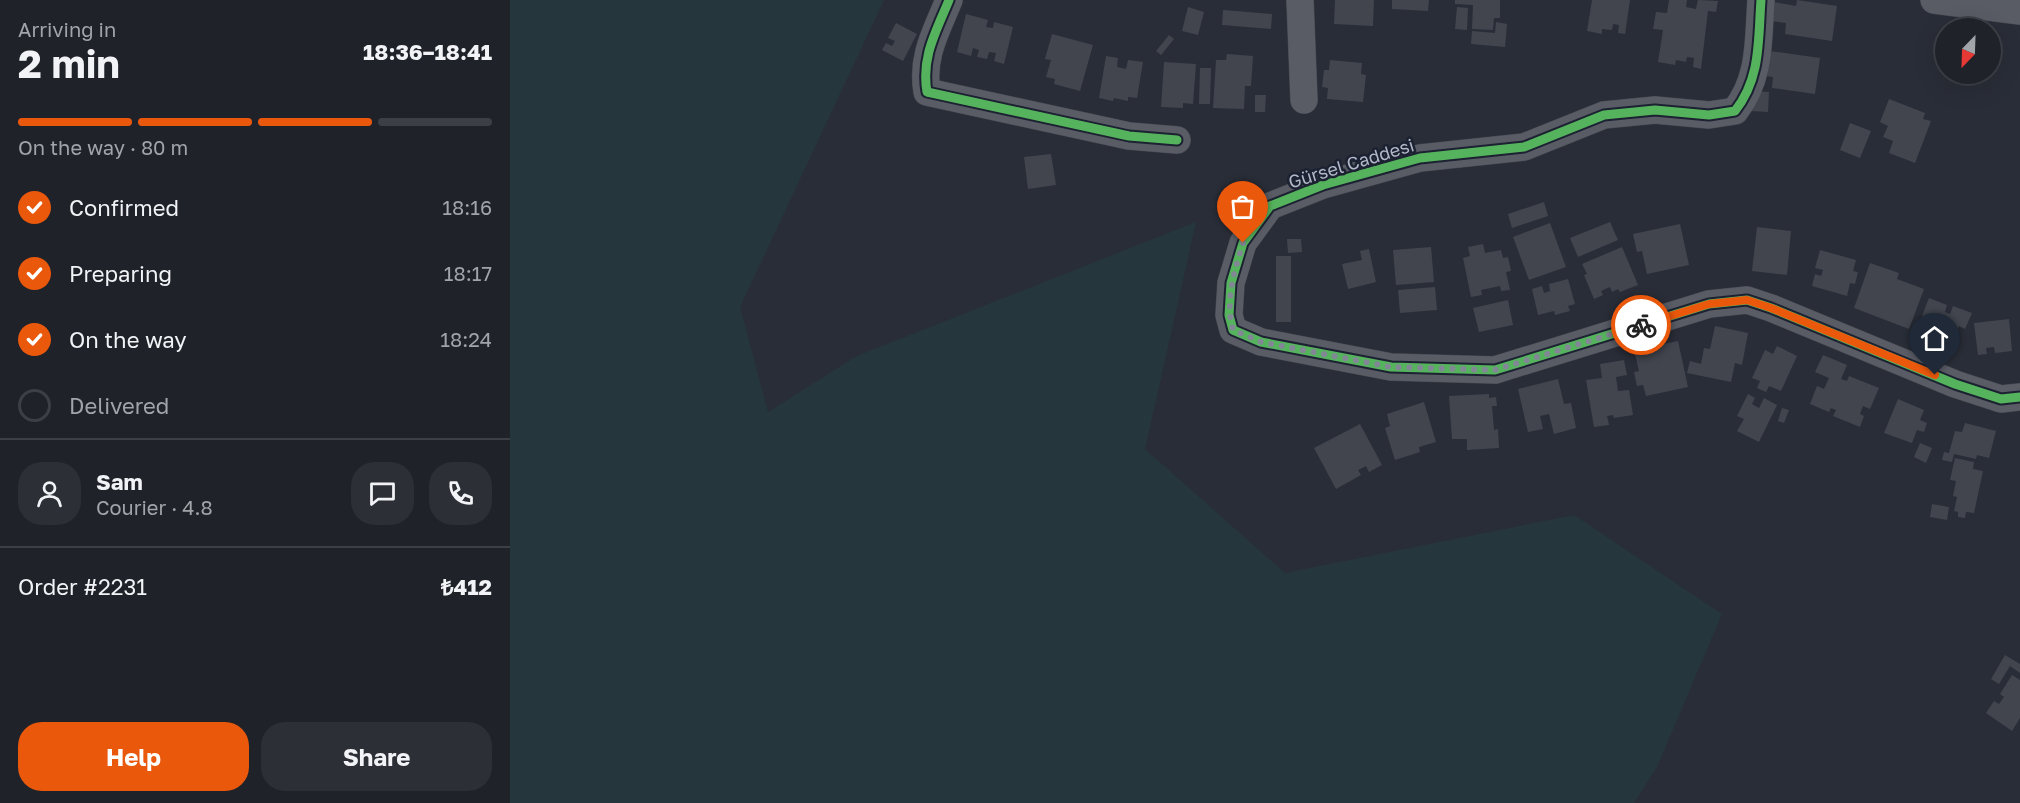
<!DOCTYPE html>
<meta charset="utf-8">
<style>
body{margin:0;font-family:"Golos Text",sans-serif;background:#2c2f35;color:#f1f3f6;height:100vh;display:flex;flex-direction:column;font-size:22px;white-space:nowrap}
*{box-sizing:border-box;margin:0}
p{font-size:20px;color:#a1a4a8}
.icon{flex:none;width:33px;height:33px;fill:none;stroke:currentColor;stroke-width:2;stroke-linecap:round;stroke-linejoin:round}
.map{position:relative;flex:1;overflow:hidden}
.drawer{display:flex;flex-direction:column;background:#1f2229;width:510px}
.drawer>*{flex:none}
.needle{width:39px;rotate:203deg}
.controls{position:absolute;left:1425px;top:18px;display:grid;gap:12px}
.controls a{display:grid;place-items:center;width:66px;height:66px;border-radius:50%;background:#1f2229;box-shadow:0 6px 24px #0002,0 0 0 2px #3c3f46;font-size:30px}
.pin{position:absolute;display:grid;place-items:center;width:51px;height:51px;color:#fff;margin:-62px -26px;border-radius:50% 50% 50% 0;rotate:-45deg;box-shadow:0 0 6px #0007}
.pin .icon{rotate:45deg}
.courier{position:absolute;display:grid;place-items:center;width:60px;height:60px;margin:-30px;border:4px solid #ea580c;border-radius:50%;background:#fff;color:#222;box-shadow:0 2px 8px #0007}
.summary em{font-style:normal;font-weight:700}
.summary div{display:flex;flex-direction:column-reverse}
.summary{display:flex;align-items:center;justify-content:space-between;height:102px;padding:0 18px}
h1{font-size:39px;font-weight:700;line-height:45px}
.bar{display:grid;grid-template-columns:repeat(4,1fr);gap:9px 6px;align-content:center;height:72px;padding:0 18px}
.bar i{height:8px;border-radius:4px;background:#3c3f46}
.bar .active{background:#ea580c}
.bar p{grid-column:span 4}
.line{display:flex;align-items:center;gap:15px;padding:0 18px;border-top:2px solid #3c3f46}
.line div{flex:1}
.round{display:grid;place-items:center;flex:none;width:63px;height:63px;border-radius:24px;background:#2c2f35}
ol{padding:0 18px;list-style:none}
li{display:flex;align-items:center;gap:18px;height:66px}
li p{margin-inline-start:auto}
li .icon{padding:6px;border-radius:50%;background:#ea580c;color:#fff;stroke-width:4}
li:last-child{color:#a1a4a8}
li i{width:33px;height:33px;border:3px solid #3c3f46;border-radius:50%}
.action{display:flex;gap:12px;margin-top:auto;padding:12px 18px}
.action a{flex:1;height:69px;border-radius:24px;background:#ea580c;color:#fff;font-size:24px;font-weight:700;line-height:69px;text-align:center}
.action a+a{background:#2c2f35;color:#f1f3f6}
main{display:flex;flex:1;min-height:0}
.map>svg:first-child{display:block}
</style>
<main>
<section class="drawer">
<div class="summary"><div><h1>2 min</h1><p>Arriving in</p></div><em>18:36–18:41</em></div>
<div class="bar"><i class="active"></i><i class="active"></i><i class="active"></i><i></i><p>On the way · 80 m</p></div>
<ol>
<li><svg class="icon" aria-label="check" viewBox="0 0 24 24"><path d="M5 12l5 5 9-10"/></svg>Confirmed<p>18:16</p></li>
<li><svg class="icon" aria-label="check" viewBox="0 0 24 24"><path d="M5 12l5 5 9-10"/></svg>Preparing<p>18:17</p></li>
<li><svg class="icon" aria-label="check" viewBox="0 0 24 24"><path d="M5 12l5 5 9-10"/></svg>On the way<p>18:24</p></li>
<li><i></i>Delivered</li>
</ol>
<div class="line" style="height:108px"><a class="round"><svg class="icon" aria-label="person" viewBox="0 0 24 24"><circle cx="12" cy="8" r="4"/><path d="M4 21q1-7 8-7t8 7"/></svg></a><div><b>Sam</b><p>Courier · 4.8</p></div><a class="round"><svg class="icon" aria-label="chat" viewBox="0 0 24 24"><path d="M4 5h16v11H9l-5 4z"/></svg></a><a class="round"><svg class="icon" aria-label="phone" viewBox="0 0 24 24"><path d="M5 4h4l2 5-3 2q2 4 5 5l2-3 5 2v4C11 20 4 13 5 4z"/></svg></a></div>
<div class="line" style="height:78px"><div>Order #2231</div><b>₺412</b></div>
<div class="action"><a>Help</a><a>Share</a></div>
</section>
<div class="map">
<svg width="1510" height="803" viewBox="0 0 1510 803">
<rect width="100%" height="100%" fill="#292d37"/>
<path fill="#26363d" d="M 0,0 L 374,0 L 230,307 L 258,412 L 347,356 L 686,222 L 635,449 L 775,573 L 1064,515 L 1212,614 L 1147,767 L 1124,803 L 0,803 Z"/>
<g fill="#42454e">
<path d="M 825,0 L 864,0 L 863,26 L 824,24 Z"/>
<path d="M 882,0 L 919,0 L 918,11 L 882,9 Z"/>
<path d="M 945,0 L 990,0 L 990,18 L 984,18 L 983,30 L 962,29 L 963,5 L 945,4 Z"/>
<path d="M 1082,0 L 1120,0 L 1115,34 L 1108,33 L 1109,25 L 1103,24 L 1102,30 L 1092,29 L 1092,34 L 1077,31 Z"/>
<path d="M 1159,0 L 1177,0 L 1176,7 L 1186,9 L 1188,0 L 1208,1 L 1206,12 L 1198,11 L 1191,69 L 1183,67 L 1184,58 L 1177,57 L 1176,62 L 1166,60 L 1165,65 L 1148,62 L 1153,30 L 1143,29 L 1146,12 L 1157,13 Z"/>
<path d="M 1287,0 L 1327,6 L 1322,41 L 1275,34 L 1276,23 L 1261,21 L 1264,2 L 1286,6 Z"/>
<path d="M 678,7 L 694,12 L 688,35 L 672,31 Z"/>
<path d="M 947,7 L 958,8 L 957,30 L 945,29 Z"/>
<path d="M 713,10 L 762,14 L 761,29 L 712,25 Z"/>
<path d="M 456,14 L 478,20 L 476,27 L 483,28 L 484,22 L 503,27 L 494,64 L 484,61 L 486,53 L 479,52 L 477,59 L 467,57 L 469,50 L 463,48 L 461,56 L 447,52 Z"/>
<path d="M 986,22 L 997,24 L 995,47 L 961,44 L 962,31 L 985,33 Z"/>
<path d="M 386,23 L 407,34 L 393,61 L 372,50 L 376,43 L 382,46 L 385,41 L 378,38 Z"/>
<path d="M 542,34 L 583,45 L 570,91 L 544,84 L 545,79 L 536,77 L 541,60 L 535,59 Z"/>
<path d="M 659,35 L 664,39 L 651,55 L 646,51 Z"/>
<path d="M 1260,51 L 1310,58 L 1305,94 L 1262,88 L 1263,77 L 1256,76 Z"/>
<path d="M 717,54 L 743,56 L 741,86 L 735,86 L 734,109 L 703,108 L 706,60 L 716,60 Z"/>
<path d="M 596,56 L 608,58 L 607,67 L 616,69 L 618,60 L 633,62 L 627,98 L 618,97 L 618,101 L 604,98 L 603,101 L 589,98 Z"/>
<path d="M 820,60 L 852,63 L 851,74 L 856,75 L 853,102 L 817,99 L 818,88 L 812,87 L 814,70 L 819,70 Z"/>
<path d="M 654,62 L 686,64 L 683,104 L 673,103 L 673,108 L 651,107 Z"/>
<path d="M 690,68 L 701,68 L 700,104 L 689,104 Z"/>
<path d="M 1242,91 L 1259,92 L 1258,112 L 1241,111 Z"/>
<path d="M 745,95 L 756,95 L 755,112 L 745,112 Z"/>
<path d="M 1379,99 L 1415,113 L 1413,119 L 1421,121 L 1405,163 L 1379,153 L 1383,141 L 1373,137 L 1378,126 L 1370,122 Z"/>
<path d="M 1340,123 L 1361,131 L 1350,158 L 1330,150 Z"/>
<path d="M 541,154 L 546,185 L 518,189 L 514,157 Z"/>
<path d="M 1034,202 L 1038,216 L 1002,228 L 998,214 Z"/>
<path d="M 1100,222 L 1108,240 L 1068,257 L 1060,238 Z"/>
<path d="M 1040,223 L 1056,267 L 1019,280 L 1003,237 Z"/>
<path d="M 1170,224 L 1179,265 L 1137,274 L 1132,251 L 1127,252 L 1123,234 Z"/>
<path d="M 1247,227 L 1281,231 L 1277,275 L 1242,271 Z"/>
<path d="M 777,239 L 791,239 L 792,252 L 778,253 Z"/>
<path d="M 973,244 L 975,253 L 991,250 L 993,258 L 998,257 L 1001,271 L 996,272 L 1000,290 L 991,291 L 990,286 L 971,290 L 972,295 L 961,297 L 953,258 L 960,256 L 958,247 Z"/>
<path d="M 921,247 L 924,282 L 886,285 L 883,250 Z"/>
<path d="M 1112,247 L 1128,285 L 1110,292 L 1108,289 L 1102,292 L 1100,287 L 1091,291 L 1093,295 L 1084,299 L 1074,275 L 1077,274 L 1072,264 Z"/>
<path d="M 859,249 L 866,282 L 838,289 L 832,264 L 852,260 L 850,251 Z"/>
<path d="M 1310,250 L 1346,260 L 1343,271 L 1348,272 L 1345,284 L 1340,283 L 1337,296 L 1302,286 L 1305,274 L 1311,276 L 1313,270 L 1305,268 Z"/>
<rect x="766" y="256" width="15" height="66"/>
<path d="M 1360,263 L 1389,273 L 1387,279 L 1414,289 L 1399,329 L 1344,308 Z"/>
<path d="M 1058,279 L 1065,304 L 1058,306 L 1060,311 L 1045,315 L 1044,311 L 1028,315 L 1022,289 L 1032,286 L 1034,293 L 1040,291 L 1039,284 Z"/>
<path d="M 925,287 L 927,310 L 890,313 L 888,290 Z"/>
<path d="M 1419,298 L 1437,305 L 1435,312 L 1440,314 L 1443,306 L 1462,313 L 1455,329 L 1449,326 L 1442,345 L 1406,331 Z"/>
<path d="M 998,300 L 1003,325 L 969,332 L 963,308 Z"/>
<path d="M 1499,319 L 1502,351 L 1485,353 L 1484,347 L 1476,348 L 1477,354 L 1468,355 L 1464,323 Z"/>
<path d="M 1205,326 L 1238,333 L 1232,365 L 1225,363 L 1221,382 L 1177,373 L 1180,361 L 1191,364 L 1194,348 L 1200,349 Z"/>
<path d="M 1408,335 L 1440,347 L 1437,354 L 1405,341 Z"/>
<path d="M 1168,341 L 1178,387 L 1136,396 L 1133,385 L 1127,386 L 1124,372 L 1129,371 L 1124,350 Z"/>
<path d="M 1267,346 L 1287,356 L 1271,391 L 1259,386 L 1256,392 L 1247,388 L 1250,381 L 1242,378 L 1255,350 L 1263,354 Z"/>
<path d="M 1313,355 L 1337,365 L 1331,379 L 1337,381 L 1339,376 L 1369,388 L 1360,409 L 1353,406 L 1350,414 L 1354,416 L 1350,427 L 1323,416 L 1326,410 L 1321,408 L 1319,412 L 1300,404 L 1307,386 L 1314,389 L 1319,378 L 1305,372 Z"/>
<path d="M 1114,360 L 1117,375 L 1106,377 L 1108,391 L 1119,390 L 1123,415 L 1104,418 L 1103,415 L 1097,416 L 1099,425 L 1084,427 L 1076,380 L 1092,378 L 1090,364 Z"/>
<path d="M 1048,379 L 1054,404 L 1061,403 L 1066,428 L 1044,434 L 1039,414 L 1030,416 L 1033,429 L 1018,432 L 1008,389 Z"/>
<path d="M 979,394 L 979,398 L 986,397 L 987,406 L 982,406 L 984,430 L 988,429 L 989,448 L 957,450 L 957,439 L 942,439 L 939,396 Z"/>
<path d="M 1238,394 L 1245,398 L 1242,404 L 1249,408 L 1254,398 L 1267,405 L 1249,442 L 1227,431 L 1234,419 L 1227,416 Z"/>
<path d="M 1388,399 L 1414,410 L 1410,420 L 1417,423 L 1414,432 L 1407,430 L 1402,443 L 1374,433 Z"/>
<path d="M 914,402 L 926,442 L 909,447 L 910,452 L 885,460 L 875,428 L 880,426 L 877,414 Z"/>
<path d="M 1272,408 L 1279,410 L 1274,423 L 1268,421 Z"/>
<path d="M 1455,423 L 1486,431 L 1479,458 L 1467,455 L 1466,459 L 1444,454 L 1442,462 L 1432,460 L 1434,452 L 1439,453 L 1445,431 L 1452,432 Z"/>
<path d="M 850,424 L 872,465 L 859,472 L 856,466 L 848,470 L 851,475 L 826,489 L 804,448 Z"/>
<path d="M 1410,443 L 1422,448 L 1416,463 L 1404,457 Z"/>
<path d="M 1445,458 L 1464,462 L 1463,469 L 1473,471 L 1464,513 L 1456,512 L 1455,518 L 1448,517 L 1448,512 L 1444,511 L 1447,497 L 1443,496 L 1446,481 L 1440,480 Z"/>
<path d="M 1422,504 L 1439,507 L 1437,520 L 1420,517 Z"/>
<path d="M 1495,655 L 1510,664 L 1510,673 L 1500,666 L 1489,684 L 1481,679 Z"/>
<path d="M 1502,675 L 1510,680 L 1510,718 L 1502,731 L 1476,713 L 1484,701 L 1489,704 L 1494,697 L 1490,694 Z"/>
</g>
<g fill="none" stroke-linecap="round" stroke-linejoin="round">
<defs>
<g id="minor">
<path d="M 439,0 C 426,32 411,57 417,92 L 619,136 L 667,140"/>
<path d="M 790,0 L 794,100"/>
<path d="M 1251,0 C 1248,41 1251,78 1225,111 L 1199,115 L 1145,110 L 1094,115 L 1014,147 L 910,158 L 813,185 L 760,206 L 733,243 L 721,283 L 719,315 L 723,330 L 751,342 L 881,367 L 985,370 L 1199,304 L 1237,300 L 1261,308 L 1445,384 L 1491,399 L 1510,397"/>
<path d="M 1424,0 L 1510,11"/>
</g>
</defs>
<use href="#minor" stroke="#454850" stroke-width="28"/>
<use href="#minor" stroke="#595c65" stroke-width="27"/>
<defs>
<g id="cycleway">
<path d="M 439,0 C 426,32 411,57 417,92 L 619,136 L 667,140"/>
<path d="M 1251,0 C 1248,41 1251,78 1225,111 L 1199,115 L 1145,110 L 1094,115 L 1014,147 L 910,158 L 813,185 L 760,206 L 733,243 L 721,283 L 719,315 L 723,330 L 751,342 L 881,367 L 985,370 L 1199,304 L 1237,300 L 1261,308 L 1445,384 L 1491,399 L 1510,397"/>
</g>
</defs>
<use href="#cycleway" stroke="#1c2232" stroke-width="13"/>
<use href="#cycleway" stroke="#56b35d" stroke-width="9"/>
</g>
<g fill="none" stroke-linecap="round" stroke-linejoin="round">
<path stroke="#828795" stroke-width="6" stroke-dasharray="0 10.8" d="M 733,243 C 724,272 715,300 723,330 L 751,342 L 881,367 L 985,370 L 1131,325"/>
<path stroke="#ea580c" stroke-width="8" d="M 1131,325 L 1199,304 L 1237,300 L 1261,308 L 1425,375"/>
</g>
<g text-anchor="middle" dominant-baseline="central" stroke-width="5" stroke-linejoin="round" paint-order="stroke">
<g font-size="18" fill="#b2b8c8" stroke="#1c2232">
<text transform="translate(841 163) rotate(-17)">Gürsel Caddesi</text>
</g>
</g>
</svg>
<div class="controls">
<a><svg class="needle" viewBox="-14 -14 28 28"><path d="M0-13l5 13h-10z" fill="#e53935"/><path d="M0 13l5-13h-10z" fill="#a1a4a8"/></svg></a>
</div>
<div class="pin" style="left:733px;top:243px;background:#ea580c"><svg class="icon" aria-label="bag" viewBox="0 0 24 24"><path d="M5 8h14l-1 12H6zM9 8a3 3 0 0 1 6 0"/></svg></div>
<div class="pin" style="left:1425px;top:375px;background:#1f2937"><svg class="icon" aria-label="home" viewBox="0 0 24 24"><path d="M3 11l9-7 9 7M6 9v11h12V9"/></svg></div>
<div class="courier" style="left:1131px;top:325px"><svg class="icon" aria-label="bike" viewBox="0 0 24 24"><circle cx="6" cy="16" r="4"/><circle cx="18" cy="16" r="4"/><path d="M6 16l4-8h5l3 8M10 8l3 8H6M13 5h3"/></svg></div>
</div>
</main>
